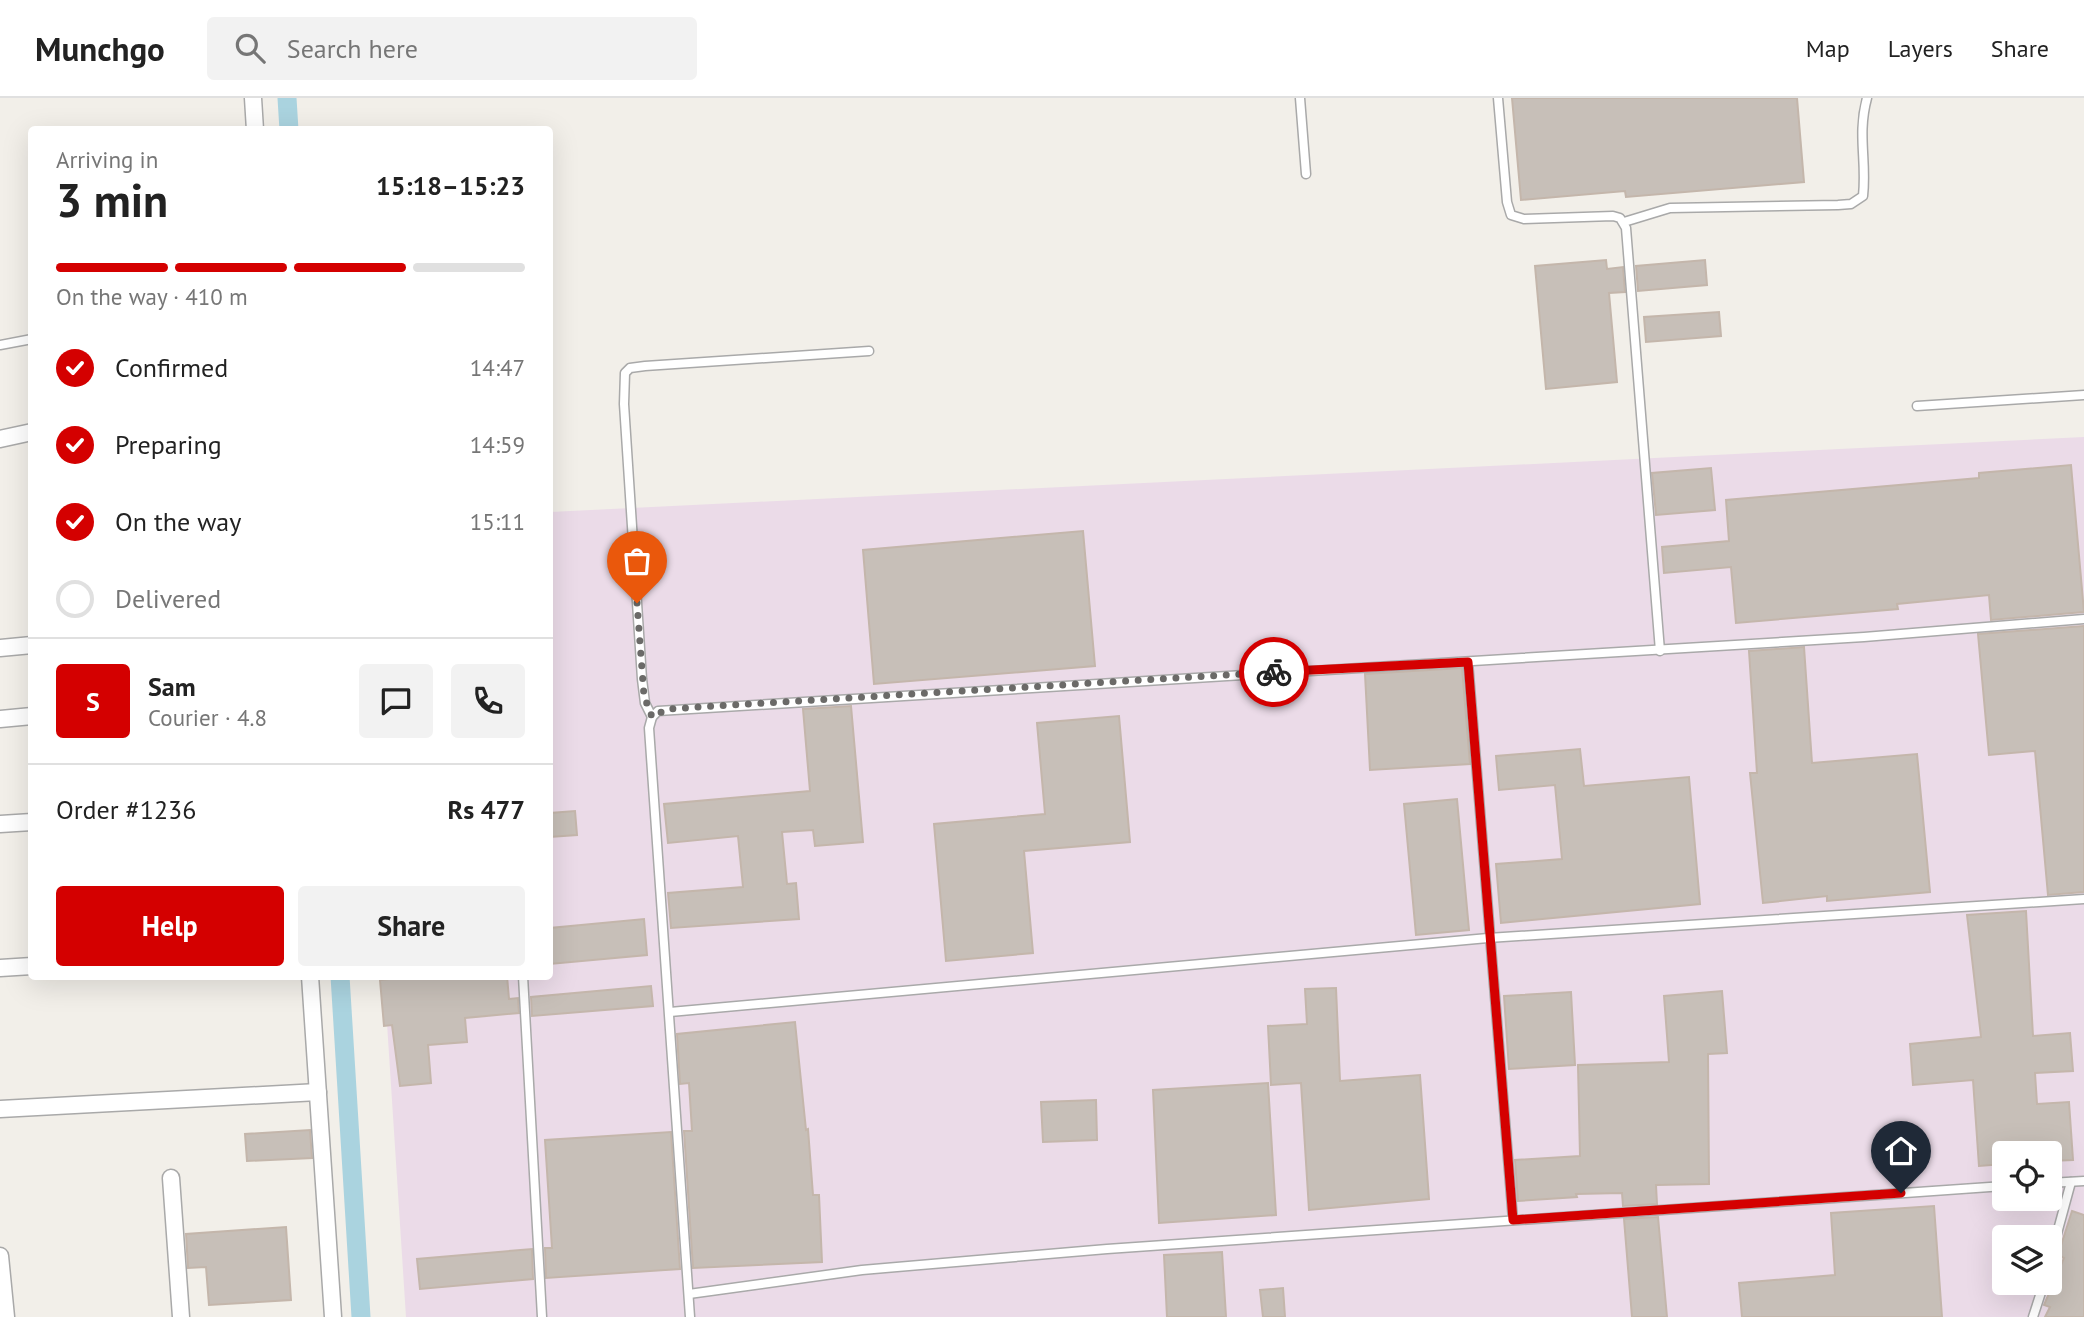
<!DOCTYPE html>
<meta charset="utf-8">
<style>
body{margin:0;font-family:"PT Sans",sans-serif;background:#f2f2f2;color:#222;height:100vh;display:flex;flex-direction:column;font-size:26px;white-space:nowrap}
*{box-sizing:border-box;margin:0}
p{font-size:23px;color:#767676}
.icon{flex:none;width:38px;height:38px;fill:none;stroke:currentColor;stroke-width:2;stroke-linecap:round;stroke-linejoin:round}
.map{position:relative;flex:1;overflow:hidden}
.details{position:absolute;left:28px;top:28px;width:525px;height:854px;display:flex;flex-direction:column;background:#fff;border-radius:7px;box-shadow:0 7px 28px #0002}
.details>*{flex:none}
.tools{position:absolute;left:1992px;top:1043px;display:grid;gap:14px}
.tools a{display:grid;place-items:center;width:70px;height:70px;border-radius:7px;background:#fff;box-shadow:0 7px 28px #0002;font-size:35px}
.pin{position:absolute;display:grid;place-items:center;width:60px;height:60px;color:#fff;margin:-72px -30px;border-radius:50% 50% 50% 0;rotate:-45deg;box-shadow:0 0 7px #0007}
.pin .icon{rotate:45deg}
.courier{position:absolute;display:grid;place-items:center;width:70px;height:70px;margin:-35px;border:5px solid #d40000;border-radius:50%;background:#fff;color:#222;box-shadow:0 2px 9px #0007}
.summary em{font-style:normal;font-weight:600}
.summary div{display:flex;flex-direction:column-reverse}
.summary{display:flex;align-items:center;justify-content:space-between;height:119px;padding:0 28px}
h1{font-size:46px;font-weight:600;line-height:52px}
.bar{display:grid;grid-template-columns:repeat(4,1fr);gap:10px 7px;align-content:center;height:84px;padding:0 28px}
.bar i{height:9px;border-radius:5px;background:#e0e0e0}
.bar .current{background:#d40000}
.bar p{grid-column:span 4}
.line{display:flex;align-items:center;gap:18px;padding:0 28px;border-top:2px solid #e0e0e0}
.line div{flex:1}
.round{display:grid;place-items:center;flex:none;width:74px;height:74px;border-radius:7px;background:#f2f2f2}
ol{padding:0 28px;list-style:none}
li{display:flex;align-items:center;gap:21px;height:77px}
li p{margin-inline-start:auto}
li .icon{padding:7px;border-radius:50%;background:#d40000;color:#fff;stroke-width:4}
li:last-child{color:#767676}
li i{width:38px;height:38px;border:4px solid #e0e0e0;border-radius:50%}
.primary-button{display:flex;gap:14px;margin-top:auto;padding:14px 28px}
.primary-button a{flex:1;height:80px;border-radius:7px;background:#d40000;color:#fff;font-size:28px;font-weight:600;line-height:80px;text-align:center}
.primary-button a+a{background:#f2f2f2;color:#222}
header{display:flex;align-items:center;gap:42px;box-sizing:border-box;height:98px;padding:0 35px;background:#fff;border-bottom:2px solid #e0e0e0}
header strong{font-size:33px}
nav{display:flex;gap:38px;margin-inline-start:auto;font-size:24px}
.search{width:490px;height:63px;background:#f2f2f2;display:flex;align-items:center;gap:18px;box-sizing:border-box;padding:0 24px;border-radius:7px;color:#767676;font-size:26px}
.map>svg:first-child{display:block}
</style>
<header>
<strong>Munchgo</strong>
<div class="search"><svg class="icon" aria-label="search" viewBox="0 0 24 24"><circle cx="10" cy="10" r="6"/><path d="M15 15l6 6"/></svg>Search here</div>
<nav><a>Map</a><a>Layers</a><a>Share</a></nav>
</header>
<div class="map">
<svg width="2084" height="1219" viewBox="0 0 2084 1219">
<rect width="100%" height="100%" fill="#f2efe9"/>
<path fill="#ebdbe8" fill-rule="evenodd" d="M 2084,339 L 2084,1219 L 406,1219 L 384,879 L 550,878 L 550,414 ZM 2004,1055 L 2049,1055 L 2049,1101 L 2004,1101 ZM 2004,1139 L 2049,1139 L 2049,1185 L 2004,1185 Z"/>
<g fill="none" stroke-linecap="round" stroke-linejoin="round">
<g stroke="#aad3df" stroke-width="19">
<path d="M 287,0 L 289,32"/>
<path d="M 340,878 L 361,1219"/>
</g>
</g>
<g fill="#c7bfb8" stroke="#c4b6ab" stroke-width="2">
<path d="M 1512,0 L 1797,0 L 1804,84 L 1626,99 L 1625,93 L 1521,102 Z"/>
<path d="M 1606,162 L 1607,171 L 1623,169 L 1625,194 L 1609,195 L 1617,284 L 1546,291 L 1535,168 Z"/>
<path d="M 1705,162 L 1707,187 L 1638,193 L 1636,168 Z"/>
<path d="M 1719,214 L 1721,238 L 1646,244 L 1644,219 Z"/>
<path d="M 2071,367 L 2084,514 L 1991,522 L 1989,497 L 1897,506 L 1898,511 L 1736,525 L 1731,469 L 1664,475 L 1662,449 L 1729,443 L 1726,402 L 1979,380 L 1979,375 Z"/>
<path d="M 1711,370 L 1715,412 L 1656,417 L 1652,375 Z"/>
<path d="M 1083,433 L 1095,568 L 874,586 L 863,452 Z"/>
<path d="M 2084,528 L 2084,794 L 2048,797 L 2035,653 L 1989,657 L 1978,536 Z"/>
<path d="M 1804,549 L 1812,665 L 1917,656 L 1930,794 L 1827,803 L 1827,798 L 1763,805 L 1750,675 L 1757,675 L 1749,553 Z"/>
<path d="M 1462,570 L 1470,666 L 1370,672 L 1365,576 Z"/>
<path d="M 851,608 L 863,744 L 815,748 L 813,732 L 782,734 L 787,786 L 796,785 L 799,821 L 671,830 L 668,795 L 743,789 L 738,738 L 668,745 L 664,706 L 810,693 L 803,611 Z"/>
<path d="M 1119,618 L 1130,744 L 1024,753 L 1033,855 L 946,863 L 934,726 L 1045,716 L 1037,625 Z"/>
<path d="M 1580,651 L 1584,688 L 1689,679 L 1700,806 L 1501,825 L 1496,766 L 1562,761 L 1555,687 L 1499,692 L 1496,658 Z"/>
<path d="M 1457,701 L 1469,832 L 1416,837 L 1404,706 Z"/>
<path d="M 575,713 L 577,737 L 550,739 L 550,715 Z"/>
<path d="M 2026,813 L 2033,938 L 2070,935 L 2073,973 L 2035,975 L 2037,1006 L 2069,1004 L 2073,1062 L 2049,1063 L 2049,1055 L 2004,1055 L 2004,1066 L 1979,1068 L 1973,982 L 1913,987 L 1910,946 L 1981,939 L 1967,817 Z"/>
<path d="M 644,821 L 647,857 L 550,866 L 550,830 Z"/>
<path d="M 416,878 L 507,878 L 509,901 L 518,900 L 519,915 L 465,920 L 467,944 L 428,947 L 431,985 L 400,988 L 392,927 L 384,928 L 380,882 Z"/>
<path d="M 651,888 L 653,908 L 532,918 L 531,899 Z"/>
<path d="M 1336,890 L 1340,983 L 1420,977 L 1429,1101 L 1309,1112 L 1301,985 L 1271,987 L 1268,928 L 1307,926 L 1305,891 Z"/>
<path d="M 1722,893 L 1727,955 L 1708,956 L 1709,1086 L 1656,1087 L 1657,1106 L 1623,1108 L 1622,1095 L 1576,1096 L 1577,1099 L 1518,1103 L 1515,1062 L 1580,1058 L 1578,967 L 1669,964 L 1664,898 Z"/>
<path d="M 1571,894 L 1575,967 L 1509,971 L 1504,898 Z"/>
<path d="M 795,924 L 806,1032 L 808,1031 L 813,1097 L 819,1097 L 822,1164 L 693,1170 L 684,1033 L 692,1033 L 689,985 L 680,986 L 677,936 Z"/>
<path d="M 1268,985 L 1276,1117 L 1159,1125 L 1153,992 Z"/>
<path d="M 1096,1002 L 1097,1042 L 1043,1044 L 1041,1004 Z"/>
<path d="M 310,1032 L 312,1060 L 247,1063 L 245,1036 Z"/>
<path d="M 671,1034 L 680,1171 L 546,1180 L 545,1150 L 552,1150 L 545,1042 Z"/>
<path d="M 1934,1108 L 1942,1219 L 1742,1219 L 1739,1185 L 1835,1177 L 1831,1115 Z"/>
<path d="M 2072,1113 L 2084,1117 L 2084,1219 L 2045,1219 L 2050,1209 L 2044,1207 L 2064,1160 L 2058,1157 Z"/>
<path d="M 1658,1119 L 1667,1219 L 1632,1219 L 1624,1121 Z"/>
<path d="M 286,1129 L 291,1202 L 209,1207 L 206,1169 L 188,1170 L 186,1136 Z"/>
<path d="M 532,1151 L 533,1181 L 420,1191 L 417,1161 Z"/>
<path d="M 1222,1154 L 1226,1219 L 1167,1219 L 1164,1157 Z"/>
<path d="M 1283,1190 L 1285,1219 L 1263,1219 L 1260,1192 Z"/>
</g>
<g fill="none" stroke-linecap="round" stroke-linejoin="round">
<defs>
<g id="service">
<path d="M 1300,0 L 1306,76"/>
<path d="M 1498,0 L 1507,104 L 1511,117 L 1524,121 L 1613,118 L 1620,120 L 1626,130 L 1660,553"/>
<path d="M 1624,124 L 1670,110 L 1838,107 L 1851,106 L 1863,98 C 1867,63 1857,37 1867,0"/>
<path d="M 0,247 L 32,241"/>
<path d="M 1917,308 L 2084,297"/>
<path d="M 1468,564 L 1513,1122"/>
<path d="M 652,619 L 645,605 L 642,581 L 624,306 L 625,275 L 630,270 L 645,268 L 869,253"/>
<path d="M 523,878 L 542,1219"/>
<path d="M 670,914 L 1488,840 L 2084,801"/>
<path d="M 2049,1085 L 2084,1083"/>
<path d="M 2049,1165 L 2071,1084"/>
<path d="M 689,1196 L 862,1172 L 1107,1151 L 2004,1088"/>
<path d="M 690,1219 L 649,630 L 652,619 L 658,613 L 1864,539 L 2084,521"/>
<path d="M 2033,1219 L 2044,1185"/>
</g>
<g id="minor">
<path d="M 253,0 L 255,32"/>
<path d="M 0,341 L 32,334"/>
<path d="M 0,550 L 32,547"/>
<path d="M 0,621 L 32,618"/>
<path d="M 0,726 L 32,724"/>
<path d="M 0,870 L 32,868"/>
<path d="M 310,878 L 333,1219"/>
<path d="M 0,1011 L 318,994"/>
<path d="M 171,1080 L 181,1219"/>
<path d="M 0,1158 L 6,1219"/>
</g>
</defs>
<use href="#service" stroke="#a9a9a9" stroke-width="11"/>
<use href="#minor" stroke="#a9a9a9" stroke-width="19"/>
<use href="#service" stroke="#fff" stroke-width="8"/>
<use href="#minor" stroke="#fff" stroke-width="16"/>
</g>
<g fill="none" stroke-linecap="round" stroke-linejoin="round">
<path stroke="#6b6a68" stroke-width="7" stroke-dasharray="0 12.6" d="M 637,505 L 644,598 L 652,619 L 667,611 L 1274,574"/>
<path stroke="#d40000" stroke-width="9" d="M 1274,574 L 1468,564 L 1513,1122 L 1901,1095"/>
</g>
</svg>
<div class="tools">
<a><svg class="icon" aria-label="locate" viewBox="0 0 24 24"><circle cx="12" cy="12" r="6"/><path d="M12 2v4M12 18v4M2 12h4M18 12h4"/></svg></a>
<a><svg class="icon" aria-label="layers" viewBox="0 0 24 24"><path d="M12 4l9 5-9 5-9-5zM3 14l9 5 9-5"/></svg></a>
</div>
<div class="pin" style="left:637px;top:505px;background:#ea580c"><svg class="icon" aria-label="bag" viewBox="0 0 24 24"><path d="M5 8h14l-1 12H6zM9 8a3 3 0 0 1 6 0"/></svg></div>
<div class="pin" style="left:1901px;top:1095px;background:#1f2937"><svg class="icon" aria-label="home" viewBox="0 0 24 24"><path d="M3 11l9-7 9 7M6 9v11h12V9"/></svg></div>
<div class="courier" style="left:1274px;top:574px"><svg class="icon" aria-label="bike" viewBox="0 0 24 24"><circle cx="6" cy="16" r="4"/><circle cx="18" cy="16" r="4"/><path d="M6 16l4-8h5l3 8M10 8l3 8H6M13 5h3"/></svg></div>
<section class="details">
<div class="summary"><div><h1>3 min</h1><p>Arriving in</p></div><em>15:18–15:23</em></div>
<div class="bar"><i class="current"></i><i class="current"></i><i class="current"></i><i></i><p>On the way · 410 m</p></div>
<ol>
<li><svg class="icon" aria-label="check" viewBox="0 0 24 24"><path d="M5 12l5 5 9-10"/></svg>Confirmed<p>14:47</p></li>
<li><svg class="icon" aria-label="check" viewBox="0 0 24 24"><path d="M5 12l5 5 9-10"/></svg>Preparing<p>14:59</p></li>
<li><svg class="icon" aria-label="check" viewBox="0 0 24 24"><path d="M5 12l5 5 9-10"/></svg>On the way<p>15:11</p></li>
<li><i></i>Delivered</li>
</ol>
<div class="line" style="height:126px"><b class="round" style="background:#d40000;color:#fff">S</b><div><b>Sam</b><p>Courier · 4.8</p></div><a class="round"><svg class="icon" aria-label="chat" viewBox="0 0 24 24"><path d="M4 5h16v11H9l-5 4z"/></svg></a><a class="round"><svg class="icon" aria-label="phone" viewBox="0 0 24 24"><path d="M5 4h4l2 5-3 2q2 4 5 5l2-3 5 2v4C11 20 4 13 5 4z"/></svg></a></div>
<div class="line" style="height:91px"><div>Order #1236</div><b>Rs 477</b></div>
<div class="primary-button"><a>Help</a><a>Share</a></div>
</section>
</div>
